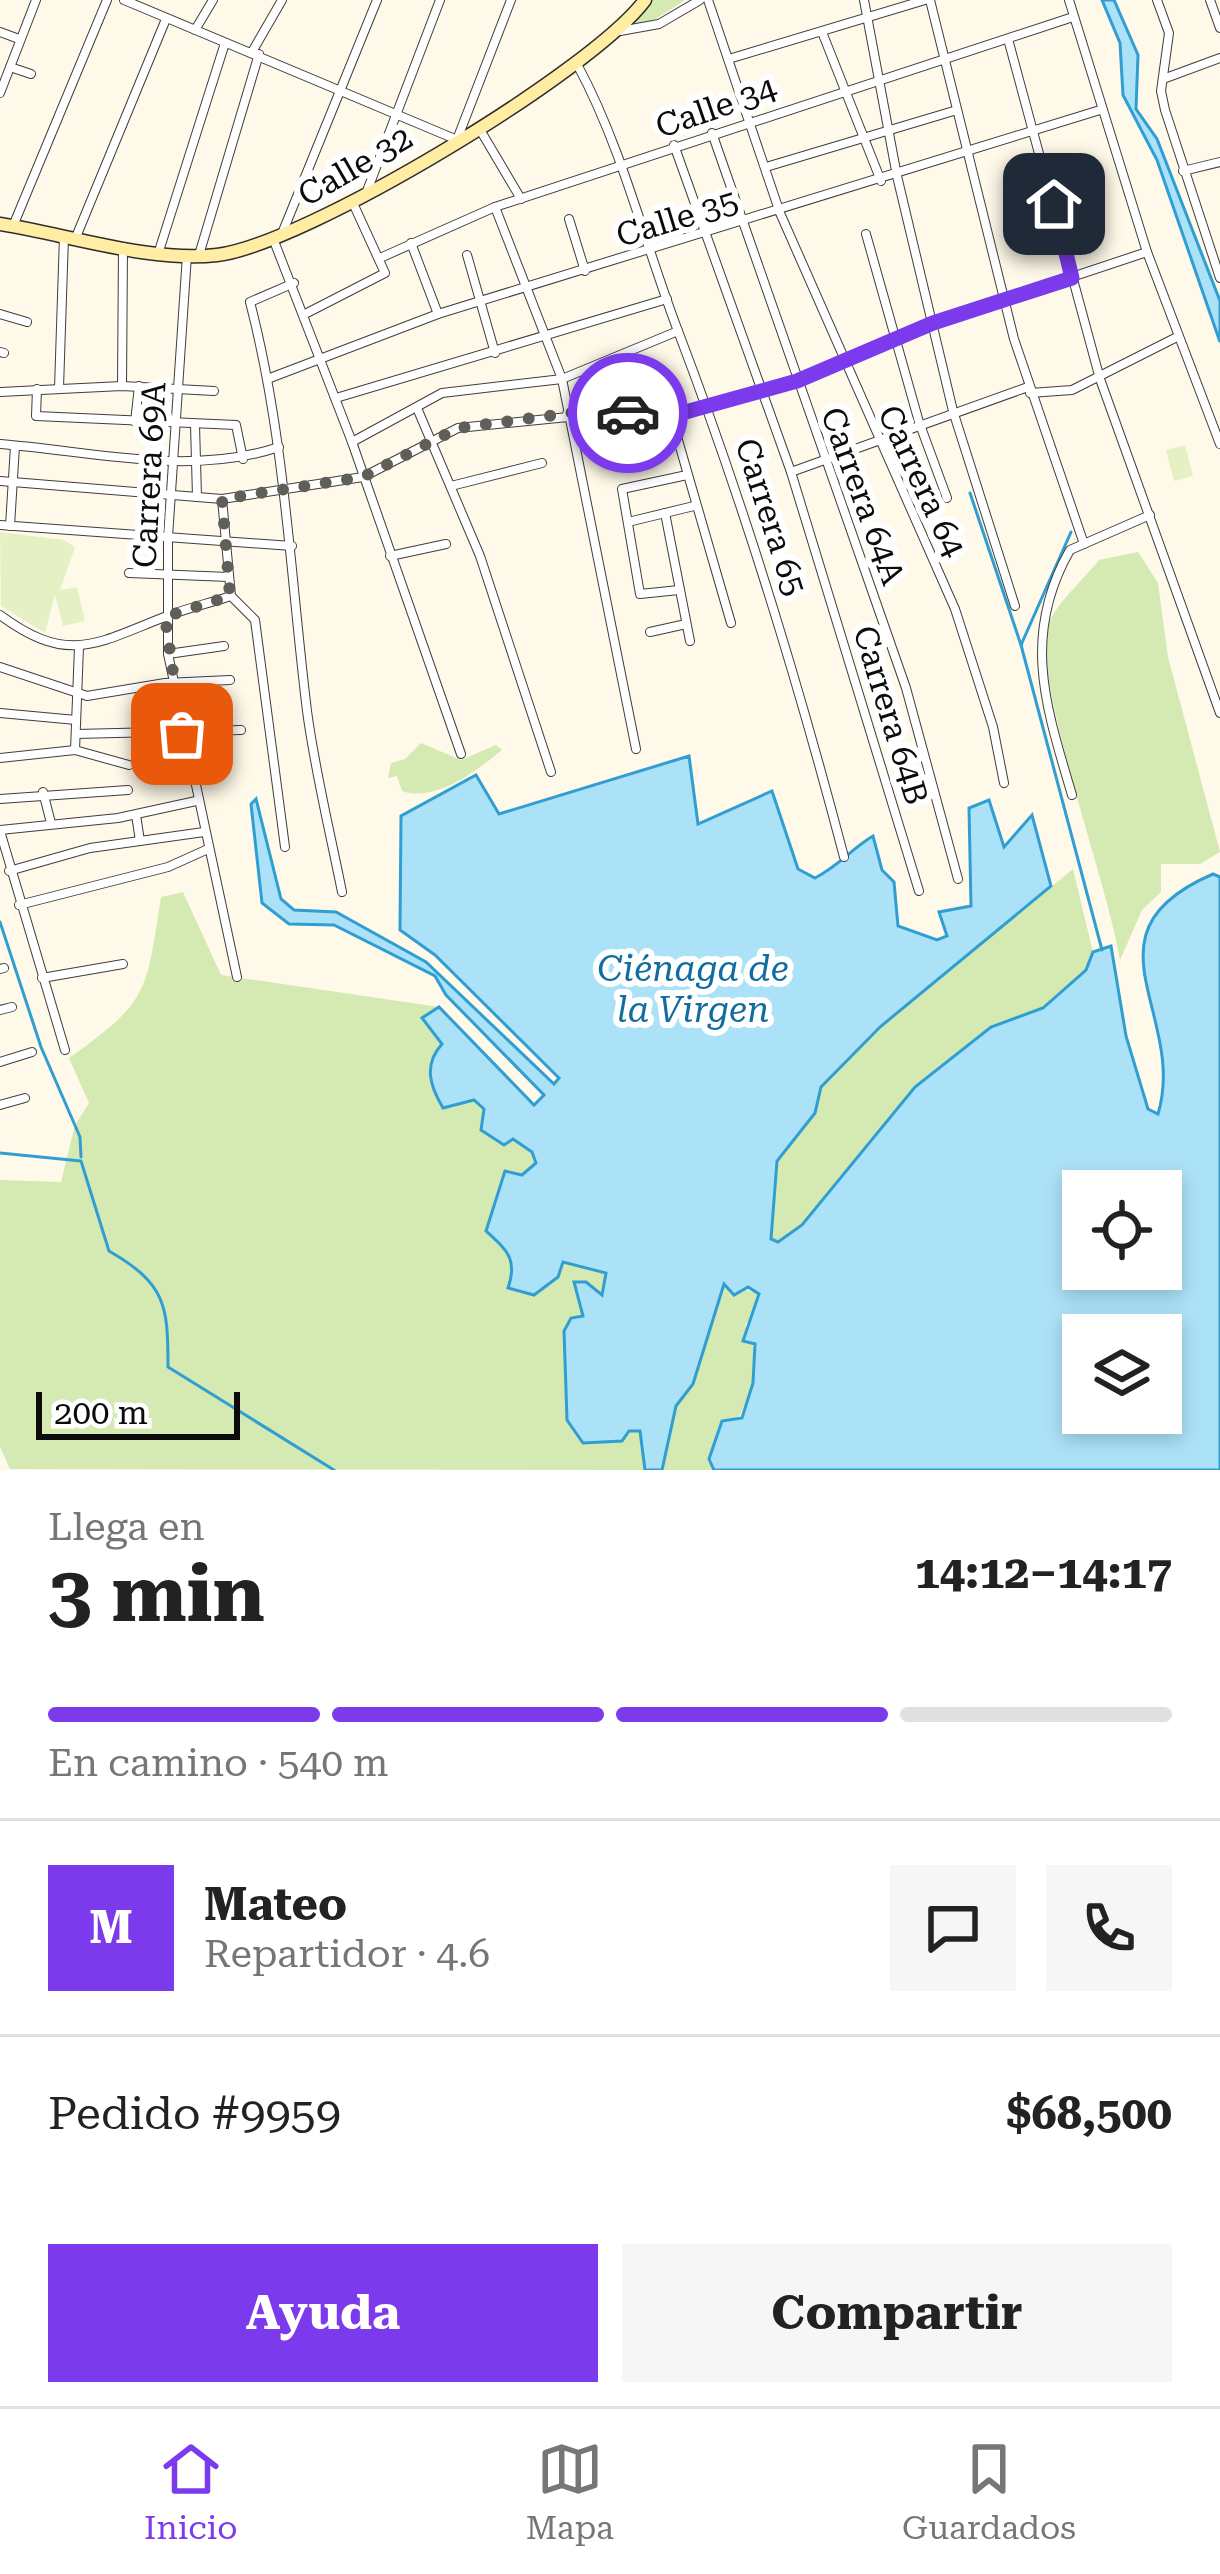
<!DOCTYPE html>
<html lang="es">
<meta charset="utf-8">
<style>
body{margin:0;font-family:"Roboto Serif",serif;background:#f6f6f6;color:#222;height:100vh;display:flex;flex-direction:column;font-size:45px;white-space:nowrap}
*{box-sizing:border-box;margin:0}
p{font-size:39px;color:#767676}
.icon{flex:none;width:66px;height:66px;fill:none;stroke:currentColor;stroke-width:2;stroke-linecap:round;stroke-linejoin:round}
.map{position:relative;height:1470px;overflow:hidden}
.sheet{display:flex;flex-direction:column;background:#fff;flex:1}
.sheet>*{flex:none}
.controls{position:absolute;left:1062px;top:1170px;display:grid;gap:24px}
.controls a{display:grid;place-items:center;width:120px;height:120px;border-radius:0px;background:#fff;box-shadow:0 6px 18px #0003;font-size:60px}
.scale{position:absolute;left:36px;bottom:30px;width:204px;box-sizing:border-box;padding-left:12px;border:6px solid #0b0b0b;border-top:0;font-size:33px;line-height:42px;white-space:nowrap;color:#0b0b0b;-webkit-text-stroke:9px #fff;paint-order:stroke}
.pin{position:absolute;display:grid;place-items:center;width:102px;height:102px;color:#fff;margin:-51px;border-radius:24px;box-shadow:0 6px 18px #0006}
.courier{position:absolute;display:grid;place-items:center;width:120px;height:120px;margin:-60px;border:9px solid #7c3aed;border-radius:50%;background:#fff;color:#222;box-shadow:0 3px 15px #0007}
.headline em{font-style:normal;font-weight:700}
.headline div{display:flex;flex-direction:column-reverse}
.headline{display:flex;align-items:center;justify-content:space-between;height:204px;padding:0 48px}
h1{font-size:78px;font-weight:700;line-height:90px}
.bar{display:grid;grid-template-columns:repeat(4,1fr);gap:18px 12px;align-content:center;height:144px;padding:0 48px}
.bar i{height:15px;border-radius:9px;background:#e0e0e0}
.bar .active{background:#7c3aed}
.bar p{grid-column:span 4}
.line{display:flex;align-items:center;gap:30px;padding:0 48px;border-top:3px solid #e0e0e0}
.line div{flex:1}
.round{display:grid;place-items:center;flex:none;width:126px;height:126px;border-radius:0px;background:#f6f6f6}
.primary-button{display:flex;gap:24px;margin-top:auto;padding:24px 48px}
.primary-button a{flex:1;height:138px;border-radius:0px;background:#7c3aed;color:#fff;font-size:48px;font-weight:700;line-height:138px;text-align:center}
.primary-button a+a{background:#f6f6f6;color:#222}
.tab-bar{display:flex;justify-content:space-around;align-items:center;height:168px;border-top:3px solid #e0e0e0;background:#fff;font-size:33px;color:#767676}
.tab-bar a{display:grid;justify-items:center;gap:6px}
.tab-bar .active{color:#7c3aed}
.map>svg:first-child{display:block}
</style>
<div class="map">
<svg width="1220" height="1470" viewBox="0 0 1220 1470">
<rect width="100%" height="100%" fill="#fff9e9"/>
<g fill="#d4eab2">
<path d="M 648,0 L 685,0 L 651,22 L 633,24 Z"/>
<path d="M 1138,552 L 1158,583 L 1168,657 L 1220,852 L 1200,864 L 1161,864 L 1161,892 L 1142,910 L 1120,960 C 1110,890 1031,677 1048,626 C 1055,604 1085,578 1099,560 Z"/>
<path d="M 421,743 L 461,760 L 496,745 L 502,750 C 478,770 435,803 402,791 L 397,776 L 388,778 L 391,763 L 405,759 Z"/>
<path d="M 1073,869 L 1093,952 L 1086,970 L 1043,1008 L 1009,1020 L 915,1087 L 802,1225 L 779,1242 L 771,1240 L 777,1161 L 815,1113 L 821,1087 L 880,1027 Z"/>
<path d="M 183,892 L 221,975 L 439,1007 L 422,1018 L 442,1045 L 443,1108 L 474,1100 L 532,1152 L 536,1163 L 522,1176 L 505,1172 L 486,1230 L 511,1253 L 514,1270 L 563,1261 L 606,1273 L 602,1296 L 578,1303 L 583,1317 L 564,1359 L 567,1420 L 641,1431 L 645,1470 L 10,1469 L 0,1447 L 0,1180 L 61,1182 L 75,1125 L 89,1103 L 69,1058 C 150,1001 146,992 161,897 Z"/>
<path d="M 723,1283 L 759,1294 L 757,1310 L 745,1325 C 771,1375 741,1419 709,1459 L 714,1470 L 662,1470 L 676,1406 L 693,1384 Z"/>
</g>
<g fill="#e5f1c4">
<path d="M 1185,445 L 1193,476 L 1174,481 L 1166,450 Z"/>
<path d="M 0,532 L 64,540 L 75,547 L 60,590 L 77,587 L 85,621 L 63,626 L 55,595 L 45,633 L 1,606 Z"/>
</g>
<g fill="#ace2f8" stroke="#309ed2" stroke-width="3" fill-rule="evenodd">
<path d="M 1102,0 L 1114,0 L 1138,55 L 1136,109 L 1157,139 L 1220,301 L 1220,342 L 1157,160 L 1123,95 L 1120,43 Z"/>
<path d="M 689,756 L 698,824 L 772,791 L 798,869 L 815,878 C 839,866 851,849 873,836 L 882,870 L 894,882 L 898,926 L 937,940 L 947,936 L 939,912 L 971,906 L 969,808 L 989,800 L 1004,847 L 1032,815 L 1051,886 L 880,1027 L 821,1087 L 815,1113 L 777,1161 L 771,1239 L 778,1242 L 802,1225 L 915,1087 L 991,1027 L 1043,1008 L 1086,970 L 1093,952 L 1111,946 L 1126,1036 L 1148,1109 L 1158,1114 C 1188,1014 1076,933 1213,874 L 1220,877 L 1220,1470 L 714,1470 L 709,1459 L 722,1421 L 742,1418 L 753,1383 L 755,1344 L 743,1341 L 759,1294 L 748,1287 L 734,1295 L 724,1284 L 693,1384 L 676,1406 L 662,1470 L 645,1470 L 640,1431 L 629,1431 L 622,1441 L 583,1443 L 567,1420 L 564,1331 L 571,1318 L 583,1316 L 574,1282 L 586,1282 L 602,1295 L 606,1273 L 563,1262 L 558,1277 L 534,1295 L 508,1288 C 518,1259 507,1250 486,1231 L 505,1171 L 522,1175 L 536,1163 L 532,1152 L 513,1139 L 504,1145 L 481,1130 L 484,1109 L 474,1100 L 443,1108 C 430,1086 423,1065 442,1044 L 422,1018 L 439,1007 L 534,1105 L 544,1095 L 446,995 L 435,976 L 334,925 L 289,924 L 262,903 L 251,804 L 256,799 L 281,899 L 294,910 L 336,912 L 426,962 L 554,1084 L 559,1078 L 435,955 L 400,930 L 401,816 L 476,775 L 499,814 ZM 1083,1191 L 1161,1191 L 1161,1269 L 1083,1269 ZM 1083,1335 L 1161,1335 L 1161,1413 L 1083,1413 Z"/>
</g>
<g fill="none" stroke-linecap="round" stroke-linejoin="round">
<g stroke="#309ed2" stroke-width="3">
<path d="M 970,493 L 1021,645 L 1102,950"/>
<path d="M 1021,645 L 1071,532"/>
<path d="M 0,922 L 41,1047 L 80,1137 L 81,1157"/>
<path d="M 0,1153 L 81,1161 L 109,1251 C 166,1284 168,1305 168,1367 L 334,1470"/>
</g>
<defs>
<g id="street">
<path d="M 124,0 L 455,139"/>
<path d="M 708,0 L 780,213 L 955,609 L 993,727 L 1004,783"/>
<path d="M 864,0 L 897,176 L 953,411 L 1015,606"/>
<path d="M 930,0 L 1014,339 L 1084,544"/>
<path d="M 1069,0 L 1147,252 L 1220,444"/>
<path d="M 1157,0 L 1169,33 L 1161,91 L 1165,110 L 1220,278"/>
<path d="M 1210,0 L 1220,28"/>
<path d="M 195,30 L 213,0"/>
<path d="M 620,31 L 659,24 L 700,0"/>
<path d="M 0,32 L 19,39"/>
<path d="M 822,32 L 881,181"/>
<path d="M 1008,39 L 1100,379 L 1220,713"/>
<path d="M 252,52 L 282,0"/>
<path d="M 732,58 L 925,0"/>
<path d="M 578,66 C 623,150 644,242 678,331 C 744,504 797,678 844,857"/>
<path d="M 10,67 L 31,74"/>
<path d="M 1163,79 L 1220,58"/>
<path d="M 0,93 L 36,0"/>
<path d="M 479,128 L 521,199"/>
<path d="M 712,133 L 906,688 L 958,879"/>
<path d="M 458,137 L 511,0"/>
<path d="M 674,145 L 791,472 L 919,891"/>
<path d="M 766,167 L 957,110"/>
<path d="M 1183,171 L 1220,162"/>
<path d="M 367,191 L 440,0"/>
<path d="M 495,207 L 562,379 L 636,749"/>
<path d="M 569,219 L 585,271"/>
<path d="M 13,226 L 107,0"/>
<path d="M 866,234 L 919,422 L 947,498"/>
<path d="M 281,236 L 377,0"/>
<path d="M 76,237 L 166,19"/>
<path d="M 274,241 L 352,442 L 461,754"/>
<path d="M 411,243 L 438,314"/>
<path d="M 159,251 L 225,43"/>
<path d="M 187,255 L 168,537 L 168,654 L 237,977"/>
<path d="M 199,255 L 259,54"/>
<path d="M 467,255 L 495,353"/>
<path d="M 380,258 L 495,207 L 1073,17"/>
<path d="M 294,283 L 250,302 C 285,437 290,573 307,711 C 315,771 330,832 342,892"/>
<path d="M 0,314 L 27,322"/>
<path d="M 305,314 L 385,273 L 352,201"/>
<path d="M 0,352 L 4,353"/>
<path d="M 270,378 L 438,314 L 1100,110"/>
<path d="M 122,386 L 123,247"/>
<path d="M 59,388 L 64,236"/>
<path d="M 37,389 L 36,416 L 236,425 L 243,459"/>
<path d="M 0,392 L 122,386 L 214,391"/>
<path d="M 1030,393 L 1072,390 L 1177,337"/>
<path d="M 336,398 L 667,299"/>
<path d="M 417,408 L 480,556 L 551,772"/>
<path d="M 567,414 L 608,408 L 646,418 L 671,416 L 797,381 L 933,323 L 1147,252"/>
<path d="M 671,416 L 731,623"/>
<path d="M 135,422 L 139,386"/>
<path d="M 195,425 L 197,497"/>
<path d="M 352,442 L 442,393 L 562,379 L 678,331"/>
<path d="M 0,444 C 92,451 189,477 279,447"/>
<path d="M 619,455 L 678,441"/>
<path d="M 791,472 L 1028,387"/>
<path d="M 0,481 L 222,499 L 363,477 L 458,428 L 568,417"/>
<path d="M 451,486 L 542,463"/>
<path d="M 222,499 L 231,596"/>
<path d="M 665,513 L 690,641"/>
<path d="M 628,522 L 694,506"/>
<path d="M 0,525 L 292,546"/>
<path d="M 10,526 L 15,446"/>
<path d="M 390,556 L 446,544"/>
<path d="M 129,573 L 229,577"/>
<path d="M 679,590 L 640,594 L 622,489 L 687,475"/>
<path d="M 0,615 C 69,666 97,643 167,616 C 188,608 210,603 231,596 L 255,620 L 285,847"/>
<path d="M 650,632 L 686,624"/>
<path d="M 168,654 L 224,646"/>
<path d="M 0,667 L 87,696 L 165,683 L 230,680"/>
<path d="M 0,713 L 76,720"/>
<path d="M 76,734 L 241,730"/>
<path d="M 75,750 L 79,647"/>
<path d="M 0,758 L 75,750 L 129,765"/>
<path d="M 43,792 L 51,823"/>
<path d="M 1072,795 C 1046,707 1021,636 1070,550 L 1150,515"/>
<path d="M 0,799 L 128,790"/>
<path d="M 136,815 L 140,841"/>
<path d="M 0,830 L 118,818 L 196,801"/>
<path d="M 0,831 L 65,1050"/>
<path d="M 9,871 L 90,848 L 204,832"/>
<path d="M 19,905 L 168,867 L 208,849"/>
<path d="M 0,969 L 4,968"/>
<path d="M 42,978 L 123,964"/>
<path d="M 0,1010 L 12,1007"/>
<path d="M 0,1062 L 32,1052"/>
<path d="M 0,1105 L 25,1098"/>
</g>
<path id="secondary" d="M 0,224 C 65,234 152,263 217,255 C 304,245 593,71 645,0"/>
</defs>
<use href="#street" stroke="#3e3e3e" stroke-width="10"/>
<use href="#secondary" stroke="#2d2d2d" stroke-width="15"/>
<use href="#street" stroke="#fff" stroke-width="8"/>
<use href="#secondary" stroke="#ffeda4" stroke-width="12"/>
</g>
<g fill="none" stroke-linecap="round" stroke-linejoin="round">
<path stroke="#605e59" stroke-width="12" stroke-dasharray="0 21.6" d="M 182,734 L 165,617 L 230,596 L 222,499 L 363,477 L 458,428 L 608,408 L 628,413"/>
<path stroke="#7c3aed" stroke-width="15" d="M 628,413 L 671,416 L 797,381 L 933,323 L 1072,278 L 1054,204"/>
</g>
<g text-anchor="middle" dominant-baseline="central" stroke-width="12" stroke-linejoin="round" paint-order="stroke">
<g font-size="33" fill="#0b0b0b" stroke="#fff">
<text transform="translate(716 107) rotate(-19)">Calle 34</text>
<text transform="translate(355 166) rotate(-30)">Calle 32</text>
<text transform="translate(677 218) rotate(-17)">Calle 35</text>
<text transform="translate(149 475) rotate(-87)">Carrera 69A</text>
<text transform="translate(922 481) rotate(65)">Carrera 64</text>
<text transform="translate(863 496) rotate(70)">Carrera 64A</text>
<text transform="translate(771 517) rotate(72)">Carrera 65</text>
<text transform="translate(891 715) rotate(73)">Carrera 64B</text>
</g>
<g font-size="36" font-style="italic" fill="#116da0" stroke="#fff">
<text x="693" y="969">Ciénaga de<tspan x="693" dy="41">la Virgen</tspan></text>
</g>
</g>
</svg>
<div class="controls">
<a><svg class="icon" aria-label="locate" viewBox="0 0 24 24"><circle cx="12" cy="12" r="6"/><path d="M12 2v4M12 18v4M2 12h4M18 12h4"/></svg></a>
<a><svg class="icon" aria-label="layers" viewBox="0 0 24 24"><path d="M12 4l9 5-9 5-9-5zM3 14l9 5 9-5"/></svg></a>
</div>
<div class="scale">200 m</div>
<div class="pin" style="left:182px;top:734px;background:#ea580c"><svg class="icon" aria-label="bag" viewBox="0 0 24 24"><path d="M5 8h14l-1 12H6zM9 8a3 3 0 0 1 6 0"/></svg></div>
<div class="pin" style="left:1054px;top:204px;background:#1f2937"><svg class="icon" aria-label="home" viewBox="0 0 24 24"><path d="M3 11l9-7 9 7M6 9v11h12V9"/></svg></div>
<div class="courier" style="left:628px;top:413px"><svg class="icon" aria-label="car" viewBox="0 0 24 24"><path d="M5 17H2v-5l4-1 3-4h7l3 4 3 1v5h-3M9 17h6M6 11h13"/><circle cx="7" cy="17" r="2"/><circle cx="17" cy="17" r="2"/></svg></div>
</div>
<section class="sheet">
<div class="headline"><div><h1>3 min</h1><p>Llega en</p></div><em>14:12–14:17</em></div>
<div class="bar"><i class="active"></i><i class="active"></i><i class="active"></i><i></i><p>En camino · 540 m</p></div>
<div class="line" style="height:216px"><b class="round" style="background:#7c3aed;color:#fff">M</b><div><b>Mateo</b><p>Repartidor · 4.6</p></div><a class="round"><svg class="icon" aria-label="chat" viewBox="0 0 24 24"><path d="M4 5h16v11H9l-5 4z"/></svg></a><a class="round"><svg class="icon" aria-label="phone" viewBox="0 0 24 24"><path d="M5 4h4l2 5-3 2q2 4 5 5l2-3 5 2v4C11 20 4 13 5 4z"/></svg></a></div>
<div class="line" style="height:156px"><div>Pedido #9959</div><b>$68,500</b></div>
<div class="primary-button"><a>Ayuda</a><a>Compartir</a></div>
</section>
<nav class="tab-bar">
<a class="active"><svg class="icon" aria-label="home" viewBox="0 0 24 24"><path d="M3 11l9-7 9 7M6 9v11h12V9"/></svg>Inicio</a>
<a><svg class="icon" aria-label="map" viewBox="0 0 24 24"><path d="M3 6l6-2 6 2 6-2v14l-6 2-6-2-6 2zM9 4v14M15 6v14"/></svg>Mapa</a>
<a><svg class="icon" aria-label="saved" viewBox="0 0 24 24"><path d="M7 4h10v16l-5-4-5 4z"/></svg>Guardados</a>
</nav>
